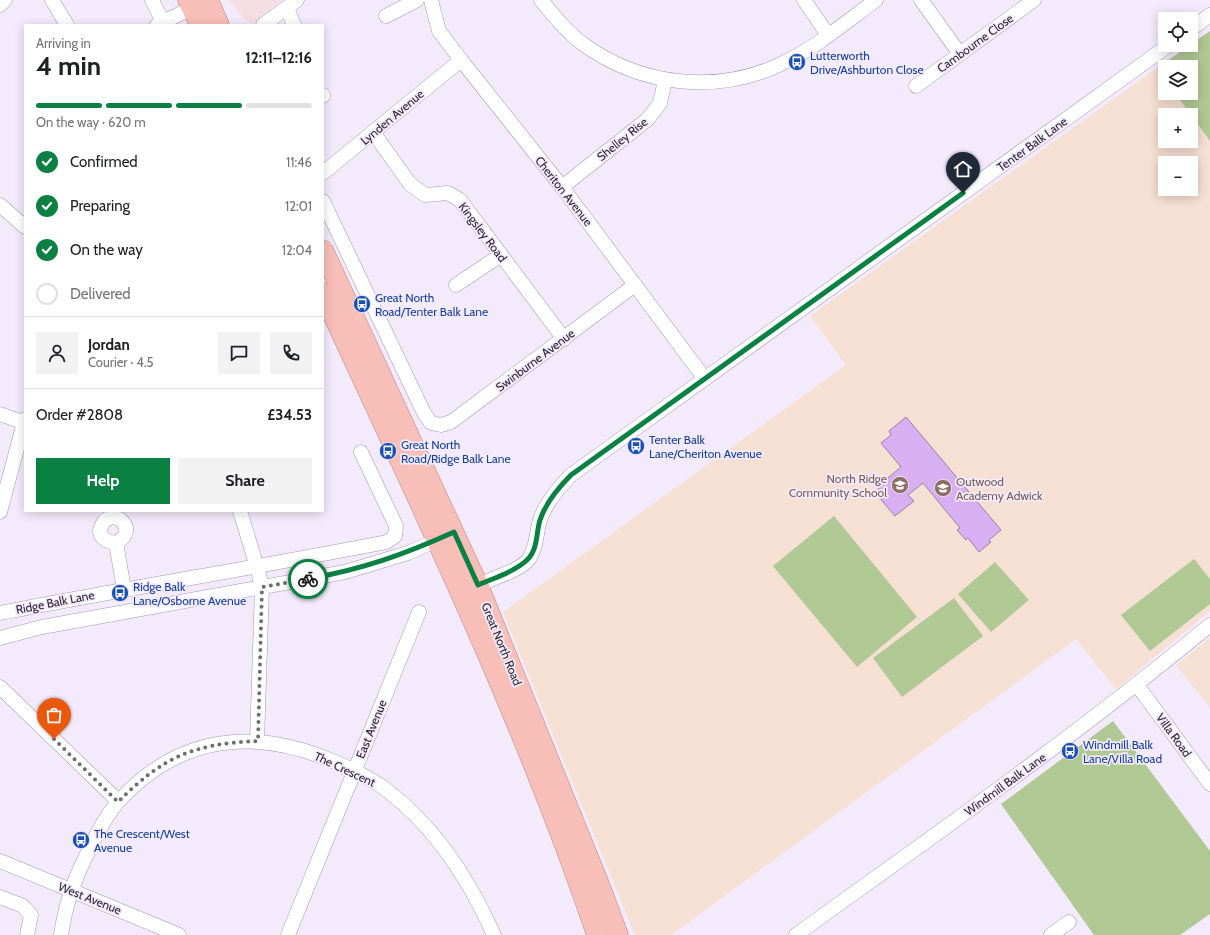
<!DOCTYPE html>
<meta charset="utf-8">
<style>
body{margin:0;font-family:Cabin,sans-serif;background:#f2f2f2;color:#202124;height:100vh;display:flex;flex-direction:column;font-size:15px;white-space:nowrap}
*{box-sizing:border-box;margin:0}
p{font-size:13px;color:#757577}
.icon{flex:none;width:22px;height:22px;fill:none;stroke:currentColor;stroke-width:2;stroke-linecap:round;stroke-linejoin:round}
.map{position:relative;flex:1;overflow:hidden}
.details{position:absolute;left:24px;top:24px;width:300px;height:488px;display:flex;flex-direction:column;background:#fff;border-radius:0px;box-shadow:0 2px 10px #0003}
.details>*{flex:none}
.fabs{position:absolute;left:1158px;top:12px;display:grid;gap:8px}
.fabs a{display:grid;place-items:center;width:40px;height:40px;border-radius:0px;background:#fff;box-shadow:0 2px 10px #0003;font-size:20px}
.pin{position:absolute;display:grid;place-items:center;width:34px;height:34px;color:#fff;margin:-41px -17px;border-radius:50% 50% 50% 0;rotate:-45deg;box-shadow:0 0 4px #0007}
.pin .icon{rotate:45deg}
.courier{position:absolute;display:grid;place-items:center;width:40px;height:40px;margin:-20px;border:3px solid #0b8043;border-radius:50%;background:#fff;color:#222;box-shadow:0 1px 5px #0007}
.head em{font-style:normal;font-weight:800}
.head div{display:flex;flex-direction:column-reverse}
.head{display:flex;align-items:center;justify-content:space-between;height:68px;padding:0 12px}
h1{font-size:26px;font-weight:800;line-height:30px}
.bar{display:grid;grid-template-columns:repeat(4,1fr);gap:6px 4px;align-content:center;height:48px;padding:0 12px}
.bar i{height:5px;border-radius:3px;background:#e0e0e0}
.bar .selected{background:#0b8043}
.bar p{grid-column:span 4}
.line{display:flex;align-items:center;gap:10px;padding:0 12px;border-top:1px solid #e0e0e0}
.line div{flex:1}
.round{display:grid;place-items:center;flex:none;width:42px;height:42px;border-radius:0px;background:#f2f2f2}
ol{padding:0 12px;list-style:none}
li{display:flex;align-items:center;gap:12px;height:44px}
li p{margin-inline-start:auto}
li .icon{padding:4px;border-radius:50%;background:#0b8043;color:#fff;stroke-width:4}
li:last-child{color:#757577}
li i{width:22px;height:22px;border:2px solid #e0e0e0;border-radius:50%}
.primary-button{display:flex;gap:8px;margin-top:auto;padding:8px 12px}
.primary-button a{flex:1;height:46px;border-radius:0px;background:#0b8043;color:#fff;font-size:16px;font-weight:800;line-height:46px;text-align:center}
.primary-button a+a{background:#f2f2f2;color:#202124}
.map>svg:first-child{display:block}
</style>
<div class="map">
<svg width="1210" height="935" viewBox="0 0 1210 935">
<rect width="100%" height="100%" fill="#f3eafb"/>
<path fill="#f6dde4" d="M 229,0 L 282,0 L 252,24 L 244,19 Z"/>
<g fill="#f6dfd3" fill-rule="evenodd">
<path d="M 1157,68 L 1165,79 L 1165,93 L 1175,93 L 1210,141 L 1210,611 L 1116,689 L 1076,639 L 671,935 L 635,935 L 503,612 L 846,365 L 810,316 ZM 1165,115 L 1191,115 L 1191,141 L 1165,141 ZM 1165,163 L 1191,163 L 1191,189 L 1165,189 Z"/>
<path d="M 1210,638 L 1210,708 L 1176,665 Z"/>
</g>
<g fill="#b0c893">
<path d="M 1210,31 L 1210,141 L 1175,93 L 1191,93 L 1191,67 L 1165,67 L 1165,79 L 1157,68 Z"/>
<path d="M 834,516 L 917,617 L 857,667 L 773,566 Z"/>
<path d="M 1194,559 L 1210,579 L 1210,604 L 1150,651 L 1121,615 Z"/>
<path d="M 995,562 L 1029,600 L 991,632 L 958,594 Z"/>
<path d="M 954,598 L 983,636 L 902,697 L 873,658 Z"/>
<path d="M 1113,721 L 1210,851 L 1210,914 L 1180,935 L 1094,935 L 1001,804 Z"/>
</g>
<path fill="#d7aff2" stroke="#94859f" d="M 906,417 L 1001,530 L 989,540 L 991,542 L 979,552 L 968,538 L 966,540 L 957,530 L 960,528 L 923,483 L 908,495 L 914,501 L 895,516 L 877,495 L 881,492 L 877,487 L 901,467 L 881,443 L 891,435 L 889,431 Z"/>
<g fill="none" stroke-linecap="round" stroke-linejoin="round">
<defs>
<g id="minor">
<path d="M 52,0 L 67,25"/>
<path d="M 152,0 L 163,22"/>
<path d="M 431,0 L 439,31 L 461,60 L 562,187 L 705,379"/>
<path d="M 541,0 C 554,16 567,32 583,44 C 641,86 718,95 783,63 C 817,47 846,22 876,0"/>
<path d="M 804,0 L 828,35"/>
<path d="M 921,0 L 960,54"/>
<path d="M 0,5 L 5,0"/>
<path d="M 287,8 L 294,25"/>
<path d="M 386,16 L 417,0"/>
<path d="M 157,25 L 200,4"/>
<path d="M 263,25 L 297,0"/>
<path d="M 1191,29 L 1210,15"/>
<path d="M 916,86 L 1034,0"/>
<path d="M 323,95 L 323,96"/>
<path d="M 373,132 L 410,184 L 425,195 L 448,193 L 460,200 L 564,339"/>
<path d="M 323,173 L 461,60"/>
<path d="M 562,187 L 648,119 L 660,103 L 665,80"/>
<path d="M 323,201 L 424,413 L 431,423 L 441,425 L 451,422 L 635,285"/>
<path d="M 0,205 L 25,227"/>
<path d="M 456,285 L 501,255"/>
<path d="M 0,414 L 25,423"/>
<path d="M 240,511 L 257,567 L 262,587 L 257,741"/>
<path d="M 0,512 L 25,419"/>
<path d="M 116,543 C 142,529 111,505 102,525 C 96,536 106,542 116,543 L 124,589"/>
<path d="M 472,590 C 488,577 516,574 529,559 C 537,547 536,533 540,520 C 546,502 558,488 571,475 L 1169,45"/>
<path d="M 0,613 C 129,588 258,567 387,542 L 395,536 L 396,526 L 361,452"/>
<path d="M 0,638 L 42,627 L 345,572 L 408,553 L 444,537"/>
<path d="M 1137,685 L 1210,784"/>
<path d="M 0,687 L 118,801"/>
<path d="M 0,861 L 179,935"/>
<path d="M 0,897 L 23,906 L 31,915 L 27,935"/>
<path d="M 61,935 C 65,906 75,877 88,852 C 97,834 106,815 119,801 C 180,734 257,727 337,763 C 353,770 370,778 384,788 C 434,825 469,879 494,935"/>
<path d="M 288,935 L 419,612"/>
<path d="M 796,935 C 936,834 1077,735 1210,625"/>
<path d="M 1051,935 L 1069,922"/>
</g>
<g id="highway">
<path d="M 188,0 L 200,25"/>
<path d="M 208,0 L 219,25"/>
<path d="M 323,250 L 478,585 L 599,884 L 618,935"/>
<path d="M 323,293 C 420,504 522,714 597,935"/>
</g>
</defs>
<use href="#minor" stroke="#a697b2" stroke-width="15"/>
<use href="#highway" stroke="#b18a89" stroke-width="21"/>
<use href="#minor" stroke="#fff" stroke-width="14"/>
<use href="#highway" stroke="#f8bfb8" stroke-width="20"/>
</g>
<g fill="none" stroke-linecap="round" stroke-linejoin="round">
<path stroke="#726b78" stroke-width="4" stroke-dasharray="0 7.2" d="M 54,739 L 118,802 C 164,756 193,744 258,741 L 262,587 L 308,579"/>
<path stroke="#0b8043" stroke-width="5" d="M 308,579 C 363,569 403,555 454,532 L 478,585 C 494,578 514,572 527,560 C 538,550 536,533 540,520 C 546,502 558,488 571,475 L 963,193"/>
</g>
<defs>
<symbol id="bus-disc" viewBox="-11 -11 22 22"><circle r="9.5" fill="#1a4fb4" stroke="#f3eafb"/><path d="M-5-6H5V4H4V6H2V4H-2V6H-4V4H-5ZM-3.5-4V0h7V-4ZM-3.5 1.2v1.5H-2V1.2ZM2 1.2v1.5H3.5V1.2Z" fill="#fff"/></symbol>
<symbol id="school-disc" viewBox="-11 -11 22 22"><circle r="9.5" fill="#8d6e63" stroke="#f3eafb"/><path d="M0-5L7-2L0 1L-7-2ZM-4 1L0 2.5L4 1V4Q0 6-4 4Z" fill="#fff"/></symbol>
</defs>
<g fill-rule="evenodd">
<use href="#bus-disc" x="787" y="52" width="20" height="20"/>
<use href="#bus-disc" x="352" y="294" width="20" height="20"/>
<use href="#bus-disc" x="626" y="436" width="20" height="20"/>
<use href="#bus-disc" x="378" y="441" width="20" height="20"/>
<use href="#school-disc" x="890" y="475" width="20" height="20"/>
<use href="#school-disc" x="933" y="478" width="20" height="20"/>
<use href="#bus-disc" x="110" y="583" width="20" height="20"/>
<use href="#bus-disc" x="1060" y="741" width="20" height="20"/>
<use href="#bus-disc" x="71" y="830" width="20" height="20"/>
</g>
<g text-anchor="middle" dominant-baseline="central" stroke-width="3.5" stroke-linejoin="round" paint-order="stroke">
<g font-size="12" fill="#2d2732" stroke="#f3eafb">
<text transform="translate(975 43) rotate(-36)">Cambourne Close</text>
<text transform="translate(392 117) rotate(-40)">Lynden Avenue</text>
<text transform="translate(622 139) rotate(-39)">Shelley Rise</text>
<text transform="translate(1032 144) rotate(-36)">Tenter Balk Lane</text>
<text transform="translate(564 191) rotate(52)">Cheriton Avenue</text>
<text transform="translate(483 232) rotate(53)">Kingsley Road</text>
<text transform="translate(535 360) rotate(-37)">Swinburne Avenue</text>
<text transform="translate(55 602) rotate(-11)">Ridge Balk Lane</text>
<text transform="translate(502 644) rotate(68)">Great North Road</text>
<text transform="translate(371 729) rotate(-68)">East Avenue</text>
<text transform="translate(1174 735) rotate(54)">Villa Road</text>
<text transform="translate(345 769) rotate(25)">The Crescent</text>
<text transform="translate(1005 784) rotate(-36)">Windmill Balk Lane</text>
<text transform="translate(90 898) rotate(22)">West Avenue</text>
</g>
<g font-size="12" fill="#164399" stroke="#f3eafb" text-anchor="start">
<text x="810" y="55">Lutterworth<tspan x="810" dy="14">Drive/Ashburton Close</tspan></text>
<text x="375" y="297">Great North<tspan x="375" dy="14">Road/Tenter Balk Lane</tspan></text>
<text x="649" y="439">Tenter Balk<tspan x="649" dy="14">Lane/Cheriton Avenue</tspan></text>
<text x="401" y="444">Great North<tspan x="401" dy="14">Road/Ridge Balk Lane</tspan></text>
<text x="133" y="586">Ridge Balk<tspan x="133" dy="14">Lane/Osborne Avenue</tspan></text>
<text x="1083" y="744">Windmill Balk<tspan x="1083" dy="14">Lane/Villa Road</tspan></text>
<text x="94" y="833">The Crescent/West<tspan x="94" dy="14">Avenue</tspan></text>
</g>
<g font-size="12" fill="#785e54" stroke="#f3eafb" text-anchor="end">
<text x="887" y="478">North Ridge<tspan x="887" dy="14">Community School</tspan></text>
<text x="956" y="481" text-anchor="start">Outwood<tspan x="956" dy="14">Academy Adwick</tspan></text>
</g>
</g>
</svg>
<div class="fabs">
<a><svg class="icon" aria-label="locate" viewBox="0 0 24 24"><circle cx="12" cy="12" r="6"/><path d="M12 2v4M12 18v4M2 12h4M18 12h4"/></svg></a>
<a><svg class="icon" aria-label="layers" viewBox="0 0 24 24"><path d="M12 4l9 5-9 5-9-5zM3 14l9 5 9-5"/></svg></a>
<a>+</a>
<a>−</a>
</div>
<div class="pin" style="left:54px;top:739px;background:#ea580c"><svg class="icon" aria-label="bag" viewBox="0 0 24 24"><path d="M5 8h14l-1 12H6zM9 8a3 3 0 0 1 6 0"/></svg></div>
<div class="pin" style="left:963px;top:193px;background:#1f2937"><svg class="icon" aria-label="home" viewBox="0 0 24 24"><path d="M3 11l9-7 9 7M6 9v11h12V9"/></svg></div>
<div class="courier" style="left:308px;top:579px"><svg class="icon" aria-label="bike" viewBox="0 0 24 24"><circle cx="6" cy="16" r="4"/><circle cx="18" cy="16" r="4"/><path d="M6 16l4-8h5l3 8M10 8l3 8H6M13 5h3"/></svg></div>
<section class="details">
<div class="head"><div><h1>4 min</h1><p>Arriving in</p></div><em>12:11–12:16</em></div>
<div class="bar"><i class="selected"></i><i class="selected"></i><i class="selected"></i><i></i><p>On the way · 620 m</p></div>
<ol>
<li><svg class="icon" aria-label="check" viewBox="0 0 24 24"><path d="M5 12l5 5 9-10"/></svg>Confirmed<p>11:46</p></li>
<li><svg class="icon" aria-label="check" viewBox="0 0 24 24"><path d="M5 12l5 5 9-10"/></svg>Preparing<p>12:01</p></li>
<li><svg class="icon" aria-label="check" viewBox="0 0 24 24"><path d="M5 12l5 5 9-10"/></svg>On the way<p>12:04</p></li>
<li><i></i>Delivered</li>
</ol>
<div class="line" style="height:72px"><a class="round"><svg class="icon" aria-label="person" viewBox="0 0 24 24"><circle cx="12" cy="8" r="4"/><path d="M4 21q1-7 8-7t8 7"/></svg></a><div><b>Jordan</b><p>Courier · 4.5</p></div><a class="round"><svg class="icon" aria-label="chat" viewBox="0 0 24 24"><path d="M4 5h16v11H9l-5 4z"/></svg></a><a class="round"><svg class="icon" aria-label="phone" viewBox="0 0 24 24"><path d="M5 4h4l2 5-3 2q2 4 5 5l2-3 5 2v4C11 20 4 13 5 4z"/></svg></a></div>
<div class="line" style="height:52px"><div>Order #2808</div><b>£34.53</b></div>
<div class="primary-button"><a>Help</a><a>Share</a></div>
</section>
</div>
